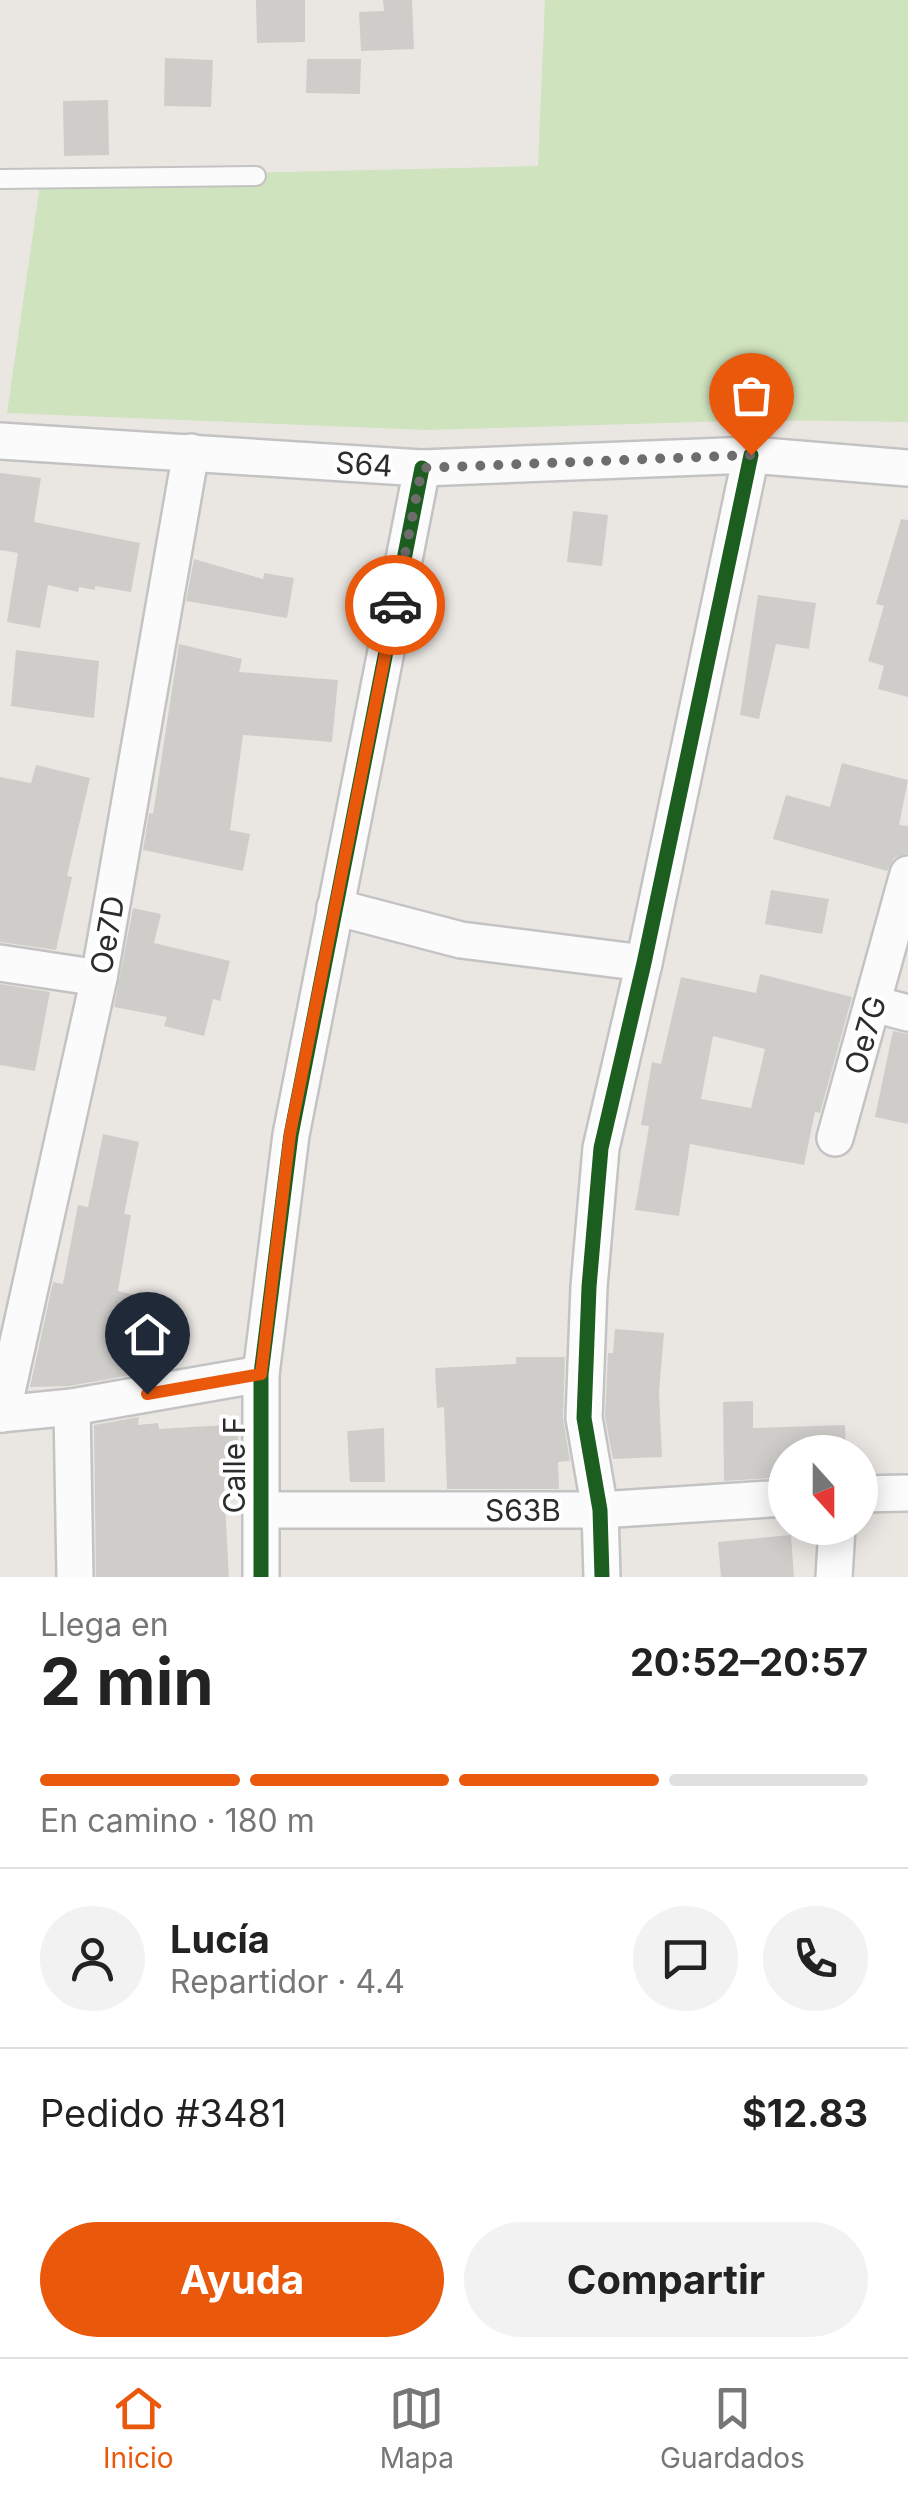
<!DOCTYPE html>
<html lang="es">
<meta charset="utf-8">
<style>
body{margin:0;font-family:Inter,sans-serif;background:#f2f2f2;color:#222;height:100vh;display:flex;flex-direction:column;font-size:38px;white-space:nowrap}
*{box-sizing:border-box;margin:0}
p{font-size:32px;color:#767676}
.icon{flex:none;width:55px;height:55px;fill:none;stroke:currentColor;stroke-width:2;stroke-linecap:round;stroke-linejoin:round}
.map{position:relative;height:1577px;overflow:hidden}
.panel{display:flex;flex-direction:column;background:#fff;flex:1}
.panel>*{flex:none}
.needle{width:65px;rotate:159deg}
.buttons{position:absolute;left:768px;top:1435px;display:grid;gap:20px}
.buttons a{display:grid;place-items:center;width:110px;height:110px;border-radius:50%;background:#fff;box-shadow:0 5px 25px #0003;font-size:50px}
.pin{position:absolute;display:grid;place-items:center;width:85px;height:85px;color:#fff;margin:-102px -42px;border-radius:50% 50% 50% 0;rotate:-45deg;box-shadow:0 0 10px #0007}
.pin .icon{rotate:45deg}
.courier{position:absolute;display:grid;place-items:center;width:100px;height:100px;margin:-50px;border:8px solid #ea580c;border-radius:50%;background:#fff;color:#222;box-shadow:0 2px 12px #0007}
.headline em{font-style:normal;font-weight:700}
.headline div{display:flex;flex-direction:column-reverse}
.headline{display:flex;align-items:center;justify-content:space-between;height:170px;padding:0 40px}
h1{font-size:65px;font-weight:700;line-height:75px}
.bar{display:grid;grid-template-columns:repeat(4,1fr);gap:15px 10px;align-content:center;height:120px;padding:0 40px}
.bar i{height:12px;border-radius:8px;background:#e0e0e0}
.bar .selected{background:#ea580c}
.bar p{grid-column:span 4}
.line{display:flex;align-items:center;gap:25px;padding:0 40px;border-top:2px solid #e0e0e0}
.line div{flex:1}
.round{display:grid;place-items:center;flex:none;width:105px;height:105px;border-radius:52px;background:#f2f2f2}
.primary-button{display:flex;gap:20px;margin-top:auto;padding:20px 40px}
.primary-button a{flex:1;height:115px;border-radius:60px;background:#ea580c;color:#fff;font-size:40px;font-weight:700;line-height:115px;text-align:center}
.primary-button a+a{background:#f2f2f2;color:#222}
.tab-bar{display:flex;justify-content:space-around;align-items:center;height:140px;border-top:2px solid #e0e0e0;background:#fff;font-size:28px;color:#767676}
.tab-bar a{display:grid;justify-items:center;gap:5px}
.tab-bar .selected{color:#ea580c}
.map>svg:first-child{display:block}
</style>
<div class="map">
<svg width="908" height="1577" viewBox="0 0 908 1577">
<rect width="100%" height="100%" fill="#eae7e3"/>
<path fill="#cfe3be" d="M 545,0 L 908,0 L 908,422 L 765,420 L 428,430 L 7,413 L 41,178 L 538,166 Z"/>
<g fill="#cfcdca" fill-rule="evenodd">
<path d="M 256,0 L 305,0 L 305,42 L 257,43 Z"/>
<path d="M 383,0 L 412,0 L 414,49 L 361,51 L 359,12 L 384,11 Z"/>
<path d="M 165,58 L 213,60 L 211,107 L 164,106 Z"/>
<path d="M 307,59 L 361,59 L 360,94 L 306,93 Z"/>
<path d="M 108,100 L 109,155 L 64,156 L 63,101 Z"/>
<path d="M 0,473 L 41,478 L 34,522 L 140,543 L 131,592 L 95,586 L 95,590 L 79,587 L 78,592 L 48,585 L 40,628 L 7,622 L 18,553 L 0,550 Z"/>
<path d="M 573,511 L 608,515 L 602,566 L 567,562 Z"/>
<path d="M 901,519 L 908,520 L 908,697 L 878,689 L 884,666 L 868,661 L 884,606 L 876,604 Z"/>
<path d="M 194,559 L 263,579 L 264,573 L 294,578 L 287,618 L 186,601 Z"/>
<path d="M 758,595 L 816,603 L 809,649 L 776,644 L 759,719 L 740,715 Z"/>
<path d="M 179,644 L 242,659 L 239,672 L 338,680 L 332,742 L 243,735 L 230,830 L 250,834 L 243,871 L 143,850 L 149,813 L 153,814 Z"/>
<path d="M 16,650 L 99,661 L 94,718 L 11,706 Z"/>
<path d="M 842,763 L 908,780 L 899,825 L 908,826 L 908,853 L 894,858 L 887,871 L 773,839 L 786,795 L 830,807 Z"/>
<path d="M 36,765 L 90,778 L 67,876 L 72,877 L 56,950 L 0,942 L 0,777 L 31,783 Z"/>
<path d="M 771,890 L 829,899 L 822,934 L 765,924 Z"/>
<path d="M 133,908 L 161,914 L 154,943 L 230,961 L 220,1001 L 213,999 L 204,1036 L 164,1026 L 167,1017 L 114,1007 Z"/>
<path d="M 760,974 L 852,997 L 820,1113 L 815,1112 L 804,1165 L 690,1144 L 679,1216 L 635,1210 L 649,1126 L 641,1125 L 652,1062 L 661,1064 L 681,977 L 756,993 ZM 713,1036 L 765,1049 L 751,1108 L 701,1099 Z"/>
<path d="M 0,984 L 50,992 L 35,1071 L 0,1065 Z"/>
<path d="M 893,1031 L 908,1034 L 908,1124 L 875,1117 Z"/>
<path d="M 103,1134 L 139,1142 L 124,1214 L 131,1215 L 118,1291 L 168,1303 L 159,1341 L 149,1372 L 69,1386 L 30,1387 L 53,1282 L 63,1284 L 78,1205 L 88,1207 Z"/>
<path d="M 615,1329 L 664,1333 L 659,1392 L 662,1457 L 613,1459 L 605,1417 L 608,1353 L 613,1353 Z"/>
<path d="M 516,1357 L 565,1357 L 563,1418 L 570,1461 L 558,1462 L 559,1489 L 447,1489 L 444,1407 L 437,1408 L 435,1368 L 516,1364 Z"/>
<path d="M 753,1401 L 753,1428 L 845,1425 L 846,1452 L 785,1452 L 785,1477 L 724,1481 L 723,1402 Z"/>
<path d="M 139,1417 L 138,1425 L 158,1423 L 159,1429 L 225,1425 L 238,1436 L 240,1485 L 224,1486 L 229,1577 L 96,1577 L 94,1425 Z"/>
<path d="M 384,1428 L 385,1482 L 350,1482 L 347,1431 Z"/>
<path d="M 791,1535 L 794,1577 L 721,1577 L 718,1542 Z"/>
</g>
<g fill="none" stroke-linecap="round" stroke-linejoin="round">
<defs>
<path id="service" d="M 0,179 L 256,176"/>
<g id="minor">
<path d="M 0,441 L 422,468 L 751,455 L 908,468"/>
<path d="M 335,907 L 461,940 L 644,963"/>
<path d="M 0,963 L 99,978"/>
<path d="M 874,1004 L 908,1013"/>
<path d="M 835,1138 L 908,874"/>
<path d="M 72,1407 L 75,1577"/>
<path d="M 0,1414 L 72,1407 L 261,1374"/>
<path d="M 2,1414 L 99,978 L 191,452"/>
<path d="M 860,1494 L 908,1493"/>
<path d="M 261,1510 L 600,1510 L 785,1498"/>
<path d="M 261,1577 L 261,1374 L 291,1135 L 422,468"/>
<path d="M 602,1577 L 600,1510 L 584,1418 L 589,1287 L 601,1148 L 644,963 L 751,455"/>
<path d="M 834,1577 L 837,1528"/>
</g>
</defs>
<use href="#service" stroke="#c4c3c3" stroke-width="22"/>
<use href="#minor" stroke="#c4c3c3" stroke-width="40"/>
<use href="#service" stroke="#fcfbfb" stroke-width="18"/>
<use href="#minor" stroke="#fcfbfb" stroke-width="35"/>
<defs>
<g id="cycleway">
<path d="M 261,1577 L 261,1374 L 291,1135 L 422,468"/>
<path d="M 602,1577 L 600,1510 L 584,1418 L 589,1287 L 601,1148 L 644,963 L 751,455"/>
</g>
</defs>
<use href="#cycleway" stroke="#fff" stroke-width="21"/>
<use href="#cycleway" stroke="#1b5e20" stroke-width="15"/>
</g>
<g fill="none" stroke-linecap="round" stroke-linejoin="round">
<path stroke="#6e6d6c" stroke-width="10" stroke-dasharray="0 18" d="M 395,605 L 422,468 L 751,455"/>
<path stroke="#ea580c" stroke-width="12" d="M 147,1394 L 261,1374 L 290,1134 L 395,605"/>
</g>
<g text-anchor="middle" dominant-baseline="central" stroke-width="8" stroke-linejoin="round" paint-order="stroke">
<g font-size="30" fill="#2c2c2c" stroke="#fff">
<text transform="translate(364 464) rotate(4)">S64</text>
<text transform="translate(107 935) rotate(-80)">Oe7D</text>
<text transform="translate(865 1035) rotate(-74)">Oe7G</text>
<text transform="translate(234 1465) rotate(-90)">Calle F</text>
<text x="523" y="1510">S63B</text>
</g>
</g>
</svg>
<div class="buttons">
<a><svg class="needle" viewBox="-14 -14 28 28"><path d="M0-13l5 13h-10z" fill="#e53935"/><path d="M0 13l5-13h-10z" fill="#767676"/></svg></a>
</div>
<div class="pin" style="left:751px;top:455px;background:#ea580c"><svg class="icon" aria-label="bag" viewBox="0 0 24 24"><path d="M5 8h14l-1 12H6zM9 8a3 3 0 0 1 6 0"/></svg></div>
<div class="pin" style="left:147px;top:1394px;background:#1f2937"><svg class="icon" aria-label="home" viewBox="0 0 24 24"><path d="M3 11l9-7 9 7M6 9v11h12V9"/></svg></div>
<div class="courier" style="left:395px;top:605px"><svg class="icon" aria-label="car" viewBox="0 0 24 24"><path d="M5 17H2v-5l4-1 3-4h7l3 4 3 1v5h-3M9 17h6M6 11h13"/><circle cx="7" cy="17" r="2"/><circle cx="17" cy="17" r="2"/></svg></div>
</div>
<section class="panel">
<div class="headline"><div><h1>2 min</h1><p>Llega en</p></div><em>20:52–20:57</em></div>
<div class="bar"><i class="selected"></i><i class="selected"></i><i class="selected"></i><i></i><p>En camino · 180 m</p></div>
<div class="line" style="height:180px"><a class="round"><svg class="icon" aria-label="person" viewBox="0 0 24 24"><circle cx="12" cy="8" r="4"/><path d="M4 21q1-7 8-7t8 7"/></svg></a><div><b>Lucía</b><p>Repartidor · 4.4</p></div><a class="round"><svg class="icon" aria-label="chat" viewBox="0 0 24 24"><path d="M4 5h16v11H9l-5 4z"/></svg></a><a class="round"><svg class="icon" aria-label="phone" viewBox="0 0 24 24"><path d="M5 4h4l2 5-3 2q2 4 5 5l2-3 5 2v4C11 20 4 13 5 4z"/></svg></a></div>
<div class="line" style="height:130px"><div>Pedido #3481</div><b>$12.83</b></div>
<div class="primary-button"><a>Ayuda</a><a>Compartir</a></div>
</section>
<nav class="tab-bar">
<a class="selected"><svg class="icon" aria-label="home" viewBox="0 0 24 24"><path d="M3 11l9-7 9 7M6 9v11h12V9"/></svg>Inicio</a>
<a><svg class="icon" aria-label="map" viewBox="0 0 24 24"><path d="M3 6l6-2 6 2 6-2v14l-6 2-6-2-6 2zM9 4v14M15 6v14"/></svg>Mapa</a>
<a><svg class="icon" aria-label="saved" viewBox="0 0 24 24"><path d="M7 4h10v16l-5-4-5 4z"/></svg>Guardados</a>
</nav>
